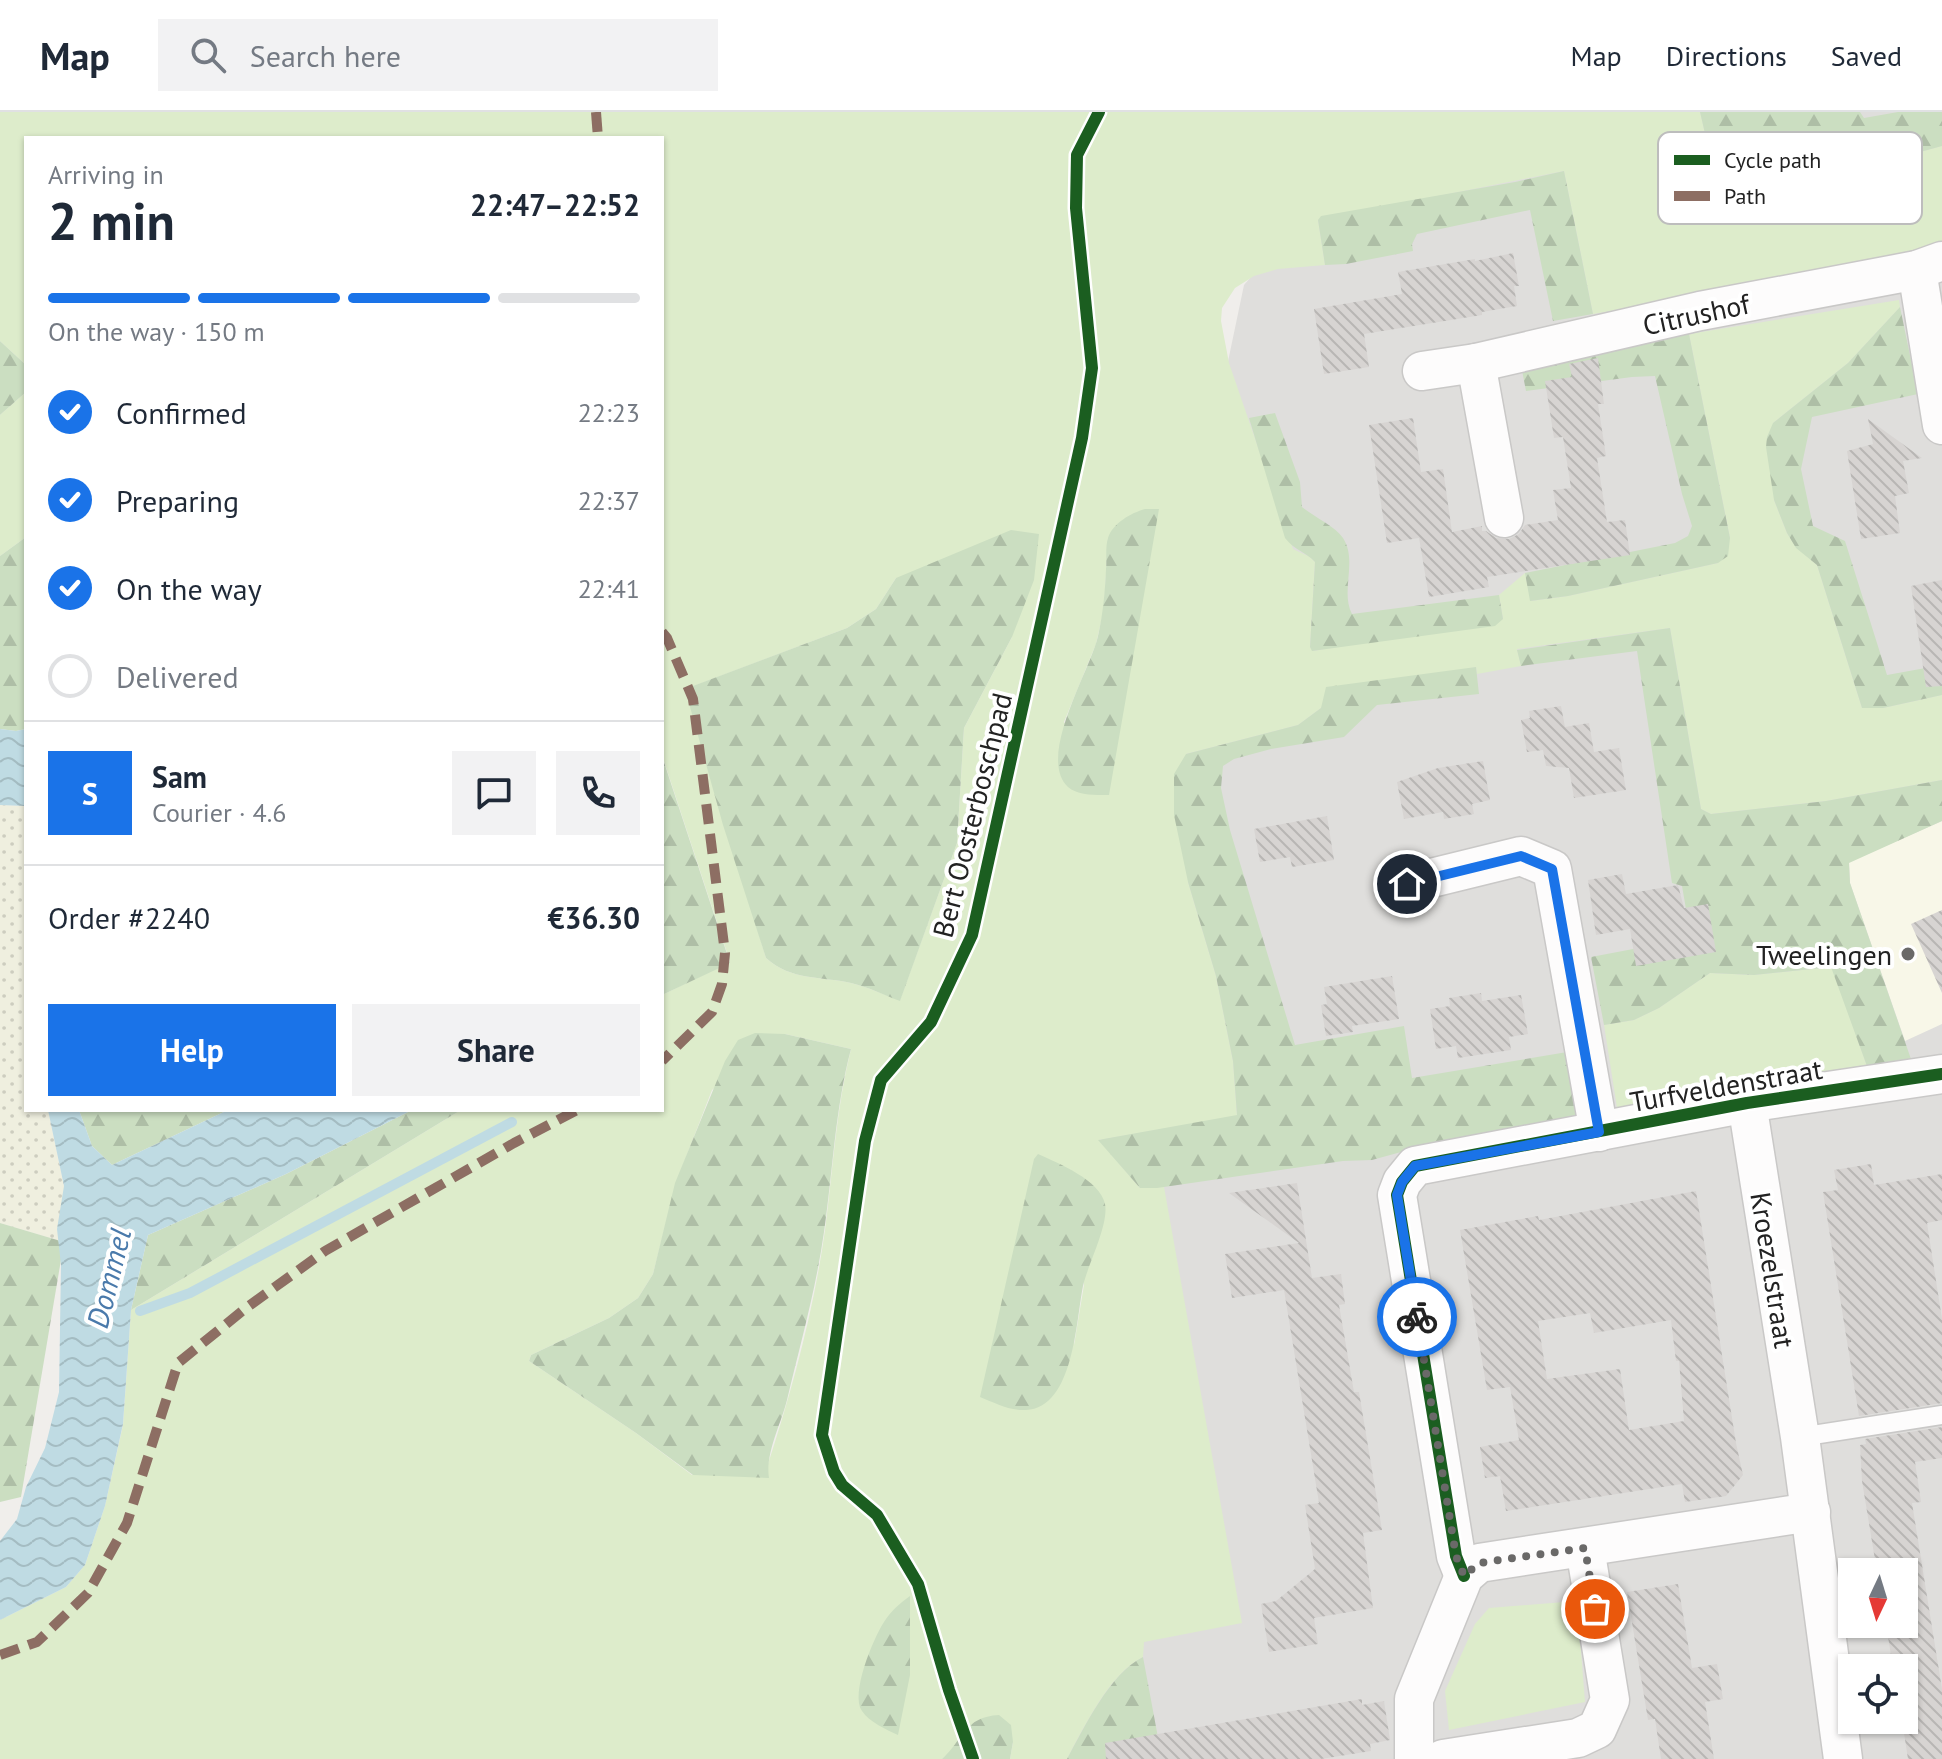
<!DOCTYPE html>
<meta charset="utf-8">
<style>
body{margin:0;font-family:"PT Sans",sans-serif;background:#f2f2f3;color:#1f2937;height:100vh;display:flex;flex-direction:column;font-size:30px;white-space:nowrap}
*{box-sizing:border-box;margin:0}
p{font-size:26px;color:#747a83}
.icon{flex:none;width:44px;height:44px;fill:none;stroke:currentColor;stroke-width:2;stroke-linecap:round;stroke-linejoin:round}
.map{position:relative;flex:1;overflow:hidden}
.details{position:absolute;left:24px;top:24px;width:640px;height:976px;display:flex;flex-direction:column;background:#fff;border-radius:0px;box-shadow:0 2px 6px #0004}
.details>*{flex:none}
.needle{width:52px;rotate:184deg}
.fabs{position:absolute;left:1838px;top:1446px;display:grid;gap:16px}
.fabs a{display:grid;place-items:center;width:80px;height:80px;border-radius:0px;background:#fff;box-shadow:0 2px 6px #0004;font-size:40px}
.pin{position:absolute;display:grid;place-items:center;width:68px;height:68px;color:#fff;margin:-34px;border:4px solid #fff;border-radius:50%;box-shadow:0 2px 8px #0007}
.courier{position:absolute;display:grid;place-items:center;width:80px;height:80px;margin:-40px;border:6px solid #1a73e8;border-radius:50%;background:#fff;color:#222;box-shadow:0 2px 10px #0007}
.summary em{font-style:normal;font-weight:700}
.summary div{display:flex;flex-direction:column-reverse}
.summary{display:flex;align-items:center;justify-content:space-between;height:136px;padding:0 24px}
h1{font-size:52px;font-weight:700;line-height:60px}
.bar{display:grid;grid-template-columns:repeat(4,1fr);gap:12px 8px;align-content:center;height:96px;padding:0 24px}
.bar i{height:10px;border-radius:6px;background:#e0e1e3}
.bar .current{background:#1a73e8}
.bar p{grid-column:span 4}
.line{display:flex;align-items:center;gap:20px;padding:0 24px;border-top:2px solid #e0e1e3}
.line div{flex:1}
.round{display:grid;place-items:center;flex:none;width:84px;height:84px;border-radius:0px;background:#f2f2f3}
ol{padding:0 24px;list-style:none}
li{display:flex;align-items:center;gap:24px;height:88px}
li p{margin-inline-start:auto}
li .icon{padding:8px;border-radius:50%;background:#1a73e8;color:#fff;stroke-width:4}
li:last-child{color:#747a83}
li i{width:44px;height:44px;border:4px solid #e0e1e3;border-radius:50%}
.button{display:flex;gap:16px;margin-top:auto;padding:16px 24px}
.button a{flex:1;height:92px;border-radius:0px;background:#1a73e8;color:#fff;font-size:32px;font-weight:700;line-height:92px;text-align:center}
.button a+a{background:#f2f2f3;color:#1f2937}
header{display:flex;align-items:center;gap:48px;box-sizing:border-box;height:112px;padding:0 40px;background:#fff;border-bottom:2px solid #e0e1e3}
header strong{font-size:38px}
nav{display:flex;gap:44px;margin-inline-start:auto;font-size:28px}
.search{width:560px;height:72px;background:#f2f2f3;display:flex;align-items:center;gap:20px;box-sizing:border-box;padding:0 28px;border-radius:0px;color:#747a83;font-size:30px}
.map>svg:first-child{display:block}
</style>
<header>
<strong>Map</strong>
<div class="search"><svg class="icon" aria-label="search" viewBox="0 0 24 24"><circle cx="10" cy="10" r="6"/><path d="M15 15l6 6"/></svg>Search here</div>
<nav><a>Map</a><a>Directions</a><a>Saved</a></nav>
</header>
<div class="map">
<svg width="1942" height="1647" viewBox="0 0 1942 1647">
<defs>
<pattern id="farmland-dots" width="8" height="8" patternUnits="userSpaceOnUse" patternTransform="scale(2)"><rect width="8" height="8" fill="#efefdf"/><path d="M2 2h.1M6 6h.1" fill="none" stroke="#cdcdbf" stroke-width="1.8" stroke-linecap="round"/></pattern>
<pattern id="forest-firs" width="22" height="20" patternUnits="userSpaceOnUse" patternTransform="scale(2)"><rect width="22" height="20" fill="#cbdec1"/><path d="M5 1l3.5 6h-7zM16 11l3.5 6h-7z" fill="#aebea6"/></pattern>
<pattern id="water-waves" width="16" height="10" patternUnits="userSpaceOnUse" patternTransform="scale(2)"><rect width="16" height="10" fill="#bfdbe3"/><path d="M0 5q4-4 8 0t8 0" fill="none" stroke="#a4bcc2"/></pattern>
<pattern id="building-back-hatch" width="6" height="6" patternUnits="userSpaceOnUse" patternTransform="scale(2)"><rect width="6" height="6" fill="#d7d4d2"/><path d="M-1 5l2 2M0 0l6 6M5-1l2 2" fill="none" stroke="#b8b6b4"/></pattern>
</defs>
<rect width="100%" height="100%" fill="#f0eeeb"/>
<path fill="#dfdedc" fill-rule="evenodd" d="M 1394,0 L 1942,0 L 1942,1647 L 1036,1647 L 1139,675 L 1244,173 ZM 1852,1460 L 1904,1460 L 1904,1512 L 1852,1512 ZM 1852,1556 L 1904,1556 L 1904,1608 L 1852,1608 Z"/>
<path fill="#f8f7e8" d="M 1942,709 L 1942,912 L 1905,929 L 1850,771 L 1849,750 Z"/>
<path fill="url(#farmland-dots)" d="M 0,693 L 26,694 L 26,998 L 48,998 L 64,1074 L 64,1130 L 0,1111 Z"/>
<g fill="#ddeccb" fill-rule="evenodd">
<path d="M 0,0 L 1700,0 L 1706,26 L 1902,45 L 1942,34 L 1942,132 L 1877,154 L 1593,202 L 1564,59 L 1318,108 L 1325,153 L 1278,157 L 1254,164 L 1235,176 L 1222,196 L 1221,209 L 1229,251 L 1293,437 L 1310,445 L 1315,450 L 1310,535 L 1313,539 L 1503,507 L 1499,483 L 1525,461 L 1531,489 L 1568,484 L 1718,451 L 1730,426 L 1689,222 L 1899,188 L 1900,195 L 1848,251 L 1773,311 L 1774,388 L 1787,421 L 1796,435 L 1817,453 L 1862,596 L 1883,596 L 1942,583 L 1942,668 L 1826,689 L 1711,702 L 1701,697 L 1670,516 L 1517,537 L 1521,554 L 1477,562 L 1476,555 L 1321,596 L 1298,613 L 1186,642 L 1188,770 L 1216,864 L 1233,949 L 1237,1004 L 1099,1028 L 1140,1076 L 1164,1075 L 1242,1511 L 1144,1530 L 1143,1545 C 1110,1561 1084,1615 1067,1647 L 1010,1647 L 1013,1630 L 948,1642 L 942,1647 L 0,1647 L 0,1508 L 66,1475 L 85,1453 L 105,1394 L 123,1313 L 131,1198 L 461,998 L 662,998 L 662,883 L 730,850 L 662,643 L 662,26 L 26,26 L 26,253 L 0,229 ZM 1108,426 L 1109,683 L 1064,610 L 1096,532 L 1104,497 ZM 896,466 L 1012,525 L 964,616 L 957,731 L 900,888 C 884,883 868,875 851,871 C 820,864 792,869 766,846 L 686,577 L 847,516 L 876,497 ZM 785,922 L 851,937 C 836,997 833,1057 825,1118 C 814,1197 792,1279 767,1355 L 692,1363 L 636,1321 L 529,1249 L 531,1243 L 609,1206 L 638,1186 L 653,1162 L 676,1071 L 712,978 ZM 1070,1056 L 1084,1173 L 1074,1233 Z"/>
<path d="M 26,280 L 26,425 L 0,444 L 0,303 Z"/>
<path d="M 1832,855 L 1868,957 L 1618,1002 L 1604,913 L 1634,908 L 1659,896 L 1710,861 L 1754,863 Z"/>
<path d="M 1577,1489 L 1585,1590 L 1449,1618 L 1445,1579 L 1475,1512 L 1489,1496 Z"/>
</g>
<g fill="url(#forest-firs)">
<path d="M 1700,0 L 1860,0 L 1864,6 L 1898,0 L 1942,0 L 1942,34 L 1902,45 L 1706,26 Z"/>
<path d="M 1564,59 L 1593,202 L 1553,209 L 1530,98 L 1417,122 L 1412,132 L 1413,139 L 1346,152 L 1325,153 L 1318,108 L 1321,104 L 1515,70 Z"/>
<path d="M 1900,195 L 1918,282 L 1812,305 L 1801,357 L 1813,414 L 1845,429 L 1887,563 L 1942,553 L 1942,583 L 1883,596 L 1862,596 L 1817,453 L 1796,436 L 1787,421 L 1774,388 L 1766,335 L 1767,325 L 1773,311 L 1848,251 Z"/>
<path d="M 1689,222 L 1730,426 L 1728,444 L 1718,451 L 1568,484 L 1530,489 L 1525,461 L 1675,431 L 1688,424 L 1692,414 L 1682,382 L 1655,264 L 1632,265 L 1526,279 L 1520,248 Z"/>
<path d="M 0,229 L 26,253 L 26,280 L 0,303 Z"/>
<path d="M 1275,301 L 1300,370 L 1302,395 C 1314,405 1335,414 1343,426 C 1358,449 1340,479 1352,502 L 1499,483 L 1503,507 L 1495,514 L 1312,539 L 1310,535 L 1315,450 C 1306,440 1294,438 1285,426 L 1249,306 Z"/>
<path d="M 1145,397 L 1159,397 L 1109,683 C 1097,683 1078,684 1068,675 C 1036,645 1091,557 1098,524 C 1103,502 1105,480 1106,457 C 1107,448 1105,435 1108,426 C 1113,411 1131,401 1145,397 Z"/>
<path d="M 1011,418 L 1039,422 L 1034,468 L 1012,525 L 964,616 L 957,731 L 900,889 C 884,883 868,875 851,871 C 820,864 792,869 766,846 L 723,713 L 685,577 L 847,516 L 876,497 L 896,466 Z"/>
<path d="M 26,425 L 26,617 L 16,619 L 0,617 L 0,444 Z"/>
<path d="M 1670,516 L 1701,697 L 1711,702 L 1826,689 L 1942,668 L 1942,709 L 1849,751 L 1850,771 L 1912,950 L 1868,957 L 1831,855 L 1754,863 L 1710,861 L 1659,896 L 1634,908 L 1604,913 L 1591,845 L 1691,826 L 1682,774 L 1672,771 L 1637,539 L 1521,554 L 1517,538 Z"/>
<path d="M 1476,555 L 1479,582 L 1377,593 L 1344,625 L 1271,637 L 1234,647 L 1223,654 L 1221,676 L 1230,718 L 1295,933 L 1404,914 L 1412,966 L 1573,939 L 1582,1009 L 1412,1037 L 1372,1048 L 1343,1049 L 1157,1076 L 1140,1076 L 1098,1028 L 1237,1003 L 1233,949 L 1216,864 L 1188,770 L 1174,703 L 1174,662 L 1186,642 L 1298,613 L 1321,596 L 1326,575 Z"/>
<path d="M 662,644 L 730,851 L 662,883 Z"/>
<path d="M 755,921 L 785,922 L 851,937 C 835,997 833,1058 824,1120 C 816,1177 800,1233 787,1288 C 781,1312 765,1342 769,1366 L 693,1363 L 636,1321 L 529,1249 L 531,1243 L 609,1206 L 638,1186 L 653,1162 L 675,1071 L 725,949 L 738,928 Z"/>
<path d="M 79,998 L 228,998 L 112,1053 L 92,1034 Z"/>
<path d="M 412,998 L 461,998 L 131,1198 L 148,1123 L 286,1062 Z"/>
<path d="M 1038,1042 C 1058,1051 1100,1068 1105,1092 C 1109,1113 1088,1152 1083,1174 C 1076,1208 1074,1296 1026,1298 C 1010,1299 995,1291 980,1285 L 1034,1047 Z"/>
<path d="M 0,1111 L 64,1130 L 21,1385 L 0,1390 Z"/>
<path d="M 910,1484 L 910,1563 L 898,1623 C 887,1618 869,1610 862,1599 C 850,1582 873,1527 884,1510 C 891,1499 900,1491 910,1484 Z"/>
<path d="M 1143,1545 L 1162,1647 L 1067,1647 C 1084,1616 1110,1561 1143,1545 Z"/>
<path d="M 999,1603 L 1011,1613 L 1013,1630 L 1010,1647 L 942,1647 C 964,1627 964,1605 999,1603 Z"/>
</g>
<g fill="url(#water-waves)">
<path d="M 0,617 L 16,619 L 26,617 L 26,694 L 0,693 Z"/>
<path d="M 48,998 L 79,998 L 92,1034 L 112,1053 L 228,998 L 412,998 L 286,1062 L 148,1123 L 131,1198 L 123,1312 L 105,1394 L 85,1453 L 66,1475 L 0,1508 L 0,1429 L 17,1407 L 26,1375 L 45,1336 L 59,1280 L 61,1153 L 57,1117 L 64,1074 Z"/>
</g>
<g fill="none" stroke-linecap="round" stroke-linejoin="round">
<path stroke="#bfdbe3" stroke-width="10" d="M 140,1199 L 190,1181 L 512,1010"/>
</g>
<g fill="url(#building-back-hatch)" fill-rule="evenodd">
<path d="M 1513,141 L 1519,174 L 1514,174 L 1517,194 L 1482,200 L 1482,203 L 1364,222 L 1369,255 L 1324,262 L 1314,197 L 1402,182 L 1398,160 L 1475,147 L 1475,149 Z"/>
<path d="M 1598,246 L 1604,292 L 1598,292 L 1606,344 L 1597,346 L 1607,410 L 1625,408 L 1630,443 L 1487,465 L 1489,475 L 1429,485 L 1419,426 L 1387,431 L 1369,313 L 1413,306 L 1421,360 L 1443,357 L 1452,420 L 1482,414 L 1482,419 L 1486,419 L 1496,426 L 1509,427 L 1519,422 L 1525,413 L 1558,408 L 1553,378 L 1571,376 L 1563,325 L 1554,326 L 1545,269 L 1572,265 L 1569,252 Z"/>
<path d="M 1868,307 L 1922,346 L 1903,349 L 1909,381 L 1895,384 L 1900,421 L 1861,427 L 1847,339 L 1873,332 Z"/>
<path d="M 1942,468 L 1942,574 L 1926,575 L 1911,474 Z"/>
<path d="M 1561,594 L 1565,615 L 1589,611 L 1594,640 L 1619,636 L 1626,678 L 1574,686 L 1569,656 L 1546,654 L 1543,638 L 1527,640 L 1521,608 L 1530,606 L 1529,599 Z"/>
<path d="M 1483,649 L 1490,688 L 1472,692 L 1474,702 L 1444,707 L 1443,700 L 1404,707 L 1397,670 L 1438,656 Z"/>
<path d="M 1327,704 L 1334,748 L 1292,755 L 1290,745 L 1260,750 L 1254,717 Z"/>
<path d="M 1622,762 L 1626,782 L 1678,773 L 1684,796 L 1708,792 L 1716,840 L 1636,854 L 1630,817 L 1596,823 L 1588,768 Z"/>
<path d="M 1942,798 L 1942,881 L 1911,812 Z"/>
<path d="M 1392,864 L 1399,907 L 1352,914 L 1353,920 L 1326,924 L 1321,893 L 1327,892 L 1324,875 Z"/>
<path d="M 1481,881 L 1482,889 L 1521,883 L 1528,922 L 1509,925 L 1511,938 L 1458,946 L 1456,934 L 1436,937 L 1430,897 L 1450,894 L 1449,886 Z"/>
<path d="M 1871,1052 L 1874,1073 L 1942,1062 L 1942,1108 L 1927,1111 L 1942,1207 L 1942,1291 L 1859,1304 L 1823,1080 L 1838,1078 L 1834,1058 Z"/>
<path d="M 1297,1071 L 1312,1166 L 1341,1162 L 1345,1192 L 1339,1193 L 1354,1280 L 1359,1280 L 1382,1418 L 1363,1421 L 1373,1496 L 1314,1506 L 1318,1532 L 1269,1540 L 1261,1492 L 1276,1489 L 1315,1457 L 1305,1393 L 1319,1391 L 1284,1178 L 1232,1186 L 1225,1142 L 1299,1131 L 1229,1081 Z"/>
<path d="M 1696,1079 L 1736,1331 L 1743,1363 L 1726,1384 L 1685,1390 L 1682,1372 L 1506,1399 L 1500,1364 L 1485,1366 L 1480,1335 L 1519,1328 L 1510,1275 L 1487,1278 L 1460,1118 L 1538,1104 L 1539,1108 ZM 1590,1201 L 1594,1221 L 1671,1208 L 1676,1249 L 1679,1249 L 1684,1309 L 1629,1318 L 1620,1257 L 1547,1267 L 1538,1209 Z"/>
<path d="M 1942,1315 L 1942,1346 L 1915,1350 L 1921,1390 L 1912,1391 L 1942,1577 L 1942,1647 L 1908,1647 L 1904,1621 L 1904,1556 L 1893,1556 L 1886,1512 L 1904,1512 L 1904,1460 L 1877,1460 L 1862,1369 L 1860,1333 L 1866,1332 L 1865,1327 Z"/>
<path d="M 1678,1472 L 1692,1556 L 1717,1552 L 1723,1587 L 1705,1590 L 1714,1647 L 1661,1647 L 1655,1607 L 1648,1608 L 1627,1480 Z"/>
<path d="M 1362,1587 L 1362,1593 L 1384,1589 L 1390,1628 L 1370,1632 L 1371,1639 L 1321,1647 L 1106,1647 L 1105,1631 Z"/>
</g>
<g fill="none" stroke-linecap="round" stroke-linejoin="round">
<defs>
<path id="lane" d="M 1800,1325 L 1942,1303"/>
<g id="street">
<path d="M 1917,158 L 1942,313"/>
<path d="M 1476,251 L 1504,406"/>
<path d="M 1422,259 L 1476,251 L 1700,199 L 1917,158 L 1942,149"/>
<path d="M 1407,772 L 1521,744 L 1552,757 L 1599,1020"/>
<path d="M 1747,991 L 1800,1325 L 1843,1647"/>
<path d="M 1464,1464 L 1456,1444 L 1397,1083 L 1402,1070 L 1415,1054 L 1747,991 L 1942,962"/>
<path d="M 1414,1647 L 1414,1587 L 1464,1464 L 1479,1451 L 1811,1400"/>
<path d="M 1443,1647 L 1578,1626 L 1597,1617 L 1610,1588 L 1585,1436"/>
</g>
</defs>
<use href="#lane" stroke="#c9c8c7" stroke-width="21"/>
<use href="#street" stroke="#c9c8c7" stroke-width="41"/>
<use href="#lane" stroke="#fdfcfc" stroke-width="18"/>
<use href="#street" stroke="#fdfcfc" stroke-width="38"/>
<g stroke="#8d6e63" stroke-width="10" stroke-dasharray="20 10" stroke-linecap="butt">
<path d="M 596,0 L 598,26"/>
<path d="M 662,520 L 667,526 L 693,587 L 725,841 L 722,872 L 712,900 L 662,949"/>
<path d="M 0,1543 L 37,1530 L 88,1481 L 127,1411 L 178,1251 L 246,1196 L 325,1139 L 514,1031 L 577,998"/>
</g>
<defs>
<g id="cycleway">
<path d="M 1464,1464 L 1456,1444 L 1397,1083 L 1402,1070 L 1415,1054 L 1747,991 L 1942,962"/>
<path d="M 973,1647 L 949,1578 L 918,1472 L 877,1403 L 842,1373 L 834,1360 L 822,1323 L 865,1029 L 881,968 L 931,910 L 972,823 L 1082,326 L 1092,256 L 1076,96 L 1077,43 L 1099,0"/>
</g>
</defs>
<use href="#cycleway" stroke="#fff" stroke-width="17"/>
<use href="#cycleway" stroke="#1b5e20" stroke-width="12"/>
</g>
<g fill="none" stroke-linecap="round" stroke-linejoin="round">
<path stroke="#6a6968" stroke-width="8" stroke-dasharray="0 14.4" d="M 1417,1205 L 1456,1444 L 1464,1464 L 1479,1451 L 1585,1436 L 1595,1497"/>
<path stroke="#1a73e8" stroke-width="10" d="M 1407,772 L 1521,744 L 1552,757 L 1599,1020 L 1415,1054 L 1402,1070 L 1397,1083 L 1417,1205"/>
</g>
<circle fill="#6a6968" stroke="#fff" stroke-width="3" cx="1908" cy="842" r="8"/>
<g text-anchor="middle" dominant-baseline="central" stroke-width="8" stroke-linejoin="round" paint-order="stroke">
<g font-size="28" fill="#222" stroke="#fff">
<text transform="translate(1696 202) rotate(-12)">Citrushof</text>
<text transform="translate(972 703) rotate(-76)">Bert Oosterboschpad</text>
<text transform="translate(1726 973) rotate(-10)">Turfveldenstraat</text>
<text transform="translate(1773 1158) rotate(81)">Kroezelstraat</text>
</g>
<g font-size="28" fill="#222" stroke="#fff" text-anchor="end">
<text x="1892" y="842">Tweelingen</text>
</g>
<g font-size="30" font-style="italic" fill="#4a7aab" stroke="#fff">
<text transform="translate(108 1166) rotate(-76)">Dommel</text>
</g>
</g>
<rect x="1658" y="20" width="264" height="92" rx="12" fill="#fff" stroke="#bdbdbd" stroke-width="2"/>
<rect x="1674" y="43" width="36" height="10" fill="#1b5e20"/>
<rect x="1674" y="79" width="36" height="10" fill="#8d6e63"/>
<g font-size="22" fill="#222">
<text x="1724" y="56">Cycle path</text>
<text x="1724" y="92">Path</text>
</g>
</svg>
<div class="fabs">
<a><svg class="needle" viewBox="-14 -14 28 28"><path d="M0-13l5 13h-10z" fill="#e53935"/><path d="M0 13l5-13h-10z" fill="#747a83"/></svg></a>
<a><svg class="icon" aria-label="locate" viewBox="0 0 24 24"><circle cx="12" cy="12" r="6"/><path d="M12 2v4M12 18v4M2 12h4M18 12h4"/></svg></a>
</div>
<div class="pin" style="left:1595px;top:1497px;background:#ea580c"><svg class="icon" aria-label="bag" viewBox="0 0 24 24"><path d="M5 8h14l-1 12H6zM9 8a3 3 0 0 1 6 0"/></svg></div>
<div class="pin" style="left:1407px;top:772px;background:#1f2937"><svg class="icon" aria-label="home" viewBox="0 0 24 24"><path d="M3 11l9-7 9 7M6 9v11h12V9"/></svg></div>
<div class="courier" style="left:1417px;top:1205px"><svg class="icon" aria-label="bike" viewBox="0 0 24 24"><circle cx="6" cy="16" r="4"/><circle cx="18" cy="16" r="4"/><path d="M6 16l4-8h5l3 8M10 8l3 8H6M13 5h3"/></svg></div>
<section class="details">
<div class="summary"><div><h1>2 min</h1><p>Arriving in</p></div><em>22:47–22:52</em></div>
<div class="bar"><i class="current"></i><i class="current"></i><i class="current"></i><i></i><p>On the way · 150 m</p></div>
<ol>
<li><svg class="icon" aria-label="check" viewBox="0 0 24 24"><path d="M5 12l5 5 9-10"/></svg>Confirmed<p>22:23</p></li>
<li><svg class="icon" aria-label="check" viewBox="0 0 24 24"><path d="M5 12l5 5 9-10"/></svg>Preparing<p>22:37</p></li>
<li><svg class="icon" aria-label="check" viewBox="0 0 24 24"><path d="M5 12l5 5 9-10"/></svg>On the way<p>22:41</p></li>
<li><i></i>Delivered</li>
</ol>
<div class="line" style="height:144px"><b class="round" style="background:#1a73e8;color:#fff">S</b><div><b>Sam</b><p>Courier · 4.6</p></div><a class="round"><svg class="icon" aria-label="chat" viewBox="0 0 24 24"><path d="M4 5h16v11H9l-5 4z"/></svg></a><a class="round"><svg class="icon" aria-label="phone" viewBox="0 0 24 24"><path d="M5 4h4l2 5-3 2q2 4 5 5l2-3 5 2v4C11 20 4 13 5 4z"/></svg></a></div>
<div class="line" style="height:104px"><div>Order #2240</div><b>€36.30</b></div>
<div class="button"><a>Help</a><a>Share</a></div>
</section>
</div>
